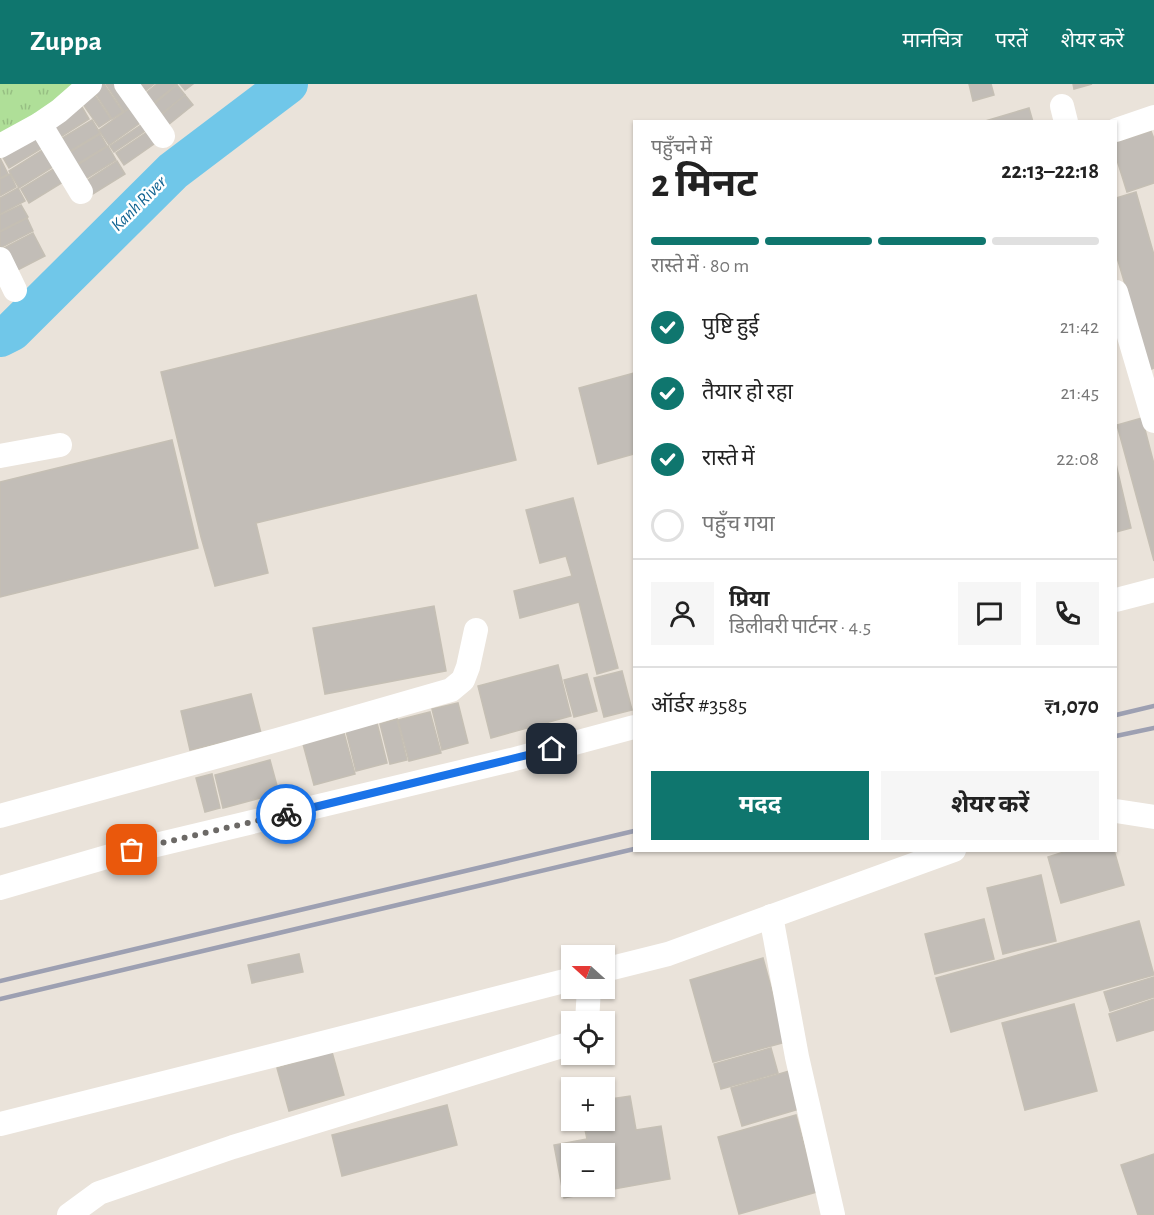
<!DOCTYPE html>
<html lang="hi">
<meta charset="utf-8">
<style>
body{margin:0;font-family:"Alegreya Sans","Noto Sans Devanagari",sans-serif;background:#f6f6f6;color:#222;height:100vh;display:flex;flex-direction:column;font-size:22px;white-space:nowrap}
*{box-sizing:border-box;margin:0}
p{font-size:20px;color:#767676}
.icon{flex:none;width:33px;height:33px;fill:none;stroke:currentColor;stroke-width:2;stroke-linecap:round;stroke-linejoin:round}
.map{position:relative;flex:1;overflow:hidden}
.drawer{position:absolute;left:633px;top:36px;width:484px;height:732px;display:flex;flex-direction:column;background:#fff;border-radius:0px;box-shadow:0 2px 4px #0004}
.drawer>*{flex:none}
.needle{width:39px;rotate:291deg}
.controls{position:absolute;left:561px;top:861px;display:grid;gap:12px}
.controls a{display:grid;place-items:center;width:54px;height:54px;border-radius:0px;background:#fff;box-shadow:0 2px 4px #0004;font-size:30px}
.pin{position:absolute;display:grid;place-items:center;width:51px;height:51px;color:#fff;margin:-26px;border-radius:12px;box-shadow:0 3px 9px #0006}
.courier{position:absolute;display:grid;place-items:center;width:60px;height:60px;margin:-30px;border:4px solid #1a73e8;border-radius:50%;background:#fff;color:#222;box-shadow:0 2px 8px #0007}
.overview em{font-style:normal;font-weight:700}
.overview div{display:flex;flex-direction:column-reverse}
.overview{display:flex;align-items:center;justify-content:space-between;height:102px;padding:0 18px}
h1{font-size:39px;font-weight:700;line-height:45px}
.bar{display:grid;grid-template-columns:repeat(4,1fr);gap:9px 6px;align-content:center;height:72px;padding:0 18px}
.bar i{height:8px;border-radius:4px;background:#e0e0e0}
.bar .current{background:#0f766e}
.bar p{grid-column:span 4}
.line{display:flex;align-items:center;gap:15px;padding:0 18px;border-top:2px solid #e0e0e0}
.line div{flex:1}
.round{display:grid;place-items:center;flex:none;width:63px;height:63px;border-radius:0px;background:#f6f6f6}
ol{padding:0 18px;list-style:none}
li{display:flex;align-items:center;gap:18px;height:66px}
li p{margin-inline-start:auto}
li .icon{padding:6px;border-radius:50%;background:#0f766e;color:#fff;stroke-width:4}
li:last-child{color:#767676}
li i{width:33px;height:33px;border:3px solid #e0e0e0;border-radius:50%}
.primary-button{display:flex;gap:12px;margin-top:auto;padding:12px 18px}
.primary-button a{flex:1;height:69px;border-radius:0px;background:#0f766e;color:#fff;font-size:24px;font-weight:700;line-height:69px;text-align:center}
.primary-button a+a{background:#f6f6f6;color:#222}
header{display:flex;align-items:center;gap:36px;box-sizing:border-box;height:84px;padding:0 30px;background:#0f766e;color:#fff}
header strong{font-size:28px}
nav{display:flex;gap:33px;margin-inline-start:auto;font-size:21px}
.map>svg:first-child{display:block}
</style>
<header>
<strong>Zuppa</strong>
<nav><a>मानचित्र</a><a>परतें</a><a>शेयर करें</a></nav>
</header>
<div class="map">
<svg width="1154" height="1131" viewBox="0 0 1154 1131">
<defs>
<pattern id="grass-tufts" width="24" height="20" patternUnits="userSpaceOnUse" patternTransform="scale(1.5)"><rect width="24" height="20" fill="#afdf98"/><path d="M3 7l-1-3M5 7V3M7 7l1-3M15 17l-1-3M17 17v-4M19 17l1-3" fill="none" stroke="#97bf83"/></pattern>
</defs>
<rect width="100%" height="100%" fill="#eae3da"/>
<path fill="url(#grass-tufts)" d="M 0,0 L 96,0 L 0,73 Z"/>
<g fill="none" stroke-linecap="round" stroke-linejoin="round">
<path stroke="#70c7e9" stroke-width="40" d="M 0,253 L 12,247 L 173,87 L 288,0"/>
</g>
<g fill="#c2bdb7" stroke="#c5bfb4" stroke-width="1.5" fill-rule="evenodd">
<path d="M 97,0 L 104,0 L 123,28 L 112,35 L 92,4 Z"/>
<path d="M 106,0 L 122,0 L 136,20 L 124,28 Z"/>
<path d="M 137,0 L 154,0 L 144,8 Z"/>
<path d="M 157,0 L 177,0 L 150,22 L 142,12 Z"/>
<path d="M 180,0 L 193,0 L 185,6 Z"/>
<path d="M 969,0 L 991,0 L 994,11 L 973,17 Z"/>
<path d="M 1073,0 L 1092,0 L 1074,5 Z"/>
<path d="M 177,1 L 185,11 L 155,35 L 148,25 Z"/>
<path d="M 92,7 L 111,35 L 99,43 L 80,16 Z"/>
<path d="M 185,11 L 193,21 L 163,45 L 155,36 Z"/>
<path d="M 79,18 L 89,35 L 59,54 L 48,37 Z"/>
<path d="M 137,19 L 147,34 L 109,61 L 99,46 Z"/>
<path d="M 1029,24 L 1033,38 L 982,38 Z"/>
<path d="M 150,35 L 154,41 L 114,68 L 110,62 Z"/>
<path d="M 92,36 L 100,49 L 67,69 L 59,56 Z"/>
<path d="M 153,44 L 161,55 L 124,81 L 116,69 Z"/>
<path d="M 39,46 L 47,61 L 9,84 L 1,70 Z"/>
<path d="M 1151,47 L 1154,55 L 1154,99 L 1127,108 L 1116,73 L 1116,58 Z"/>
<path d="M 100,50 L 107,62 L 74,82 L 67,70 Z"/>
<path d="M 49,62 L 59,79 L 19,104 L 9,87 Z"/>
<path d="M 108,62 L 116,76 L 79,99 L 71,85 Z"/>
<path d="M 0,74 L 8,90 L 0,94 Z"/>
<path d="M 117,77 L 125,90 L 88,113 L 80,101 Z"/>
<path d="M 60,81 L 68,95 L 29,119 L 21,105 Z"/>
<path d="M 10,90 L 16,103 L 0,112 L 0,95 Z"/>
<path d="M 18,104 L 25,117 L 0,130 L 0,114 Z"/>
<path d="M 1136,108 L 1154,171 L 1154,284 L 1150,286 L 1116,170 L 1116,114 Z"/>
<path d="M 21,121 L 28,133 L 0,147 L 0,131 Z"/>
<path d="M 27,134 L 33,147 L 0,164 L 0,148 Z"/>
<path d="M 33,149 L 45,172 L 10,190 L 0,166 Z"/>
<path d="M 476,211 L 516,376 L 256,439 L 268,489 L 215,502 L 201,453 L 161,288 Z"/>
<path d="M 634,289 L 634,370 L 598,380 L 579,304 Z"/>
<path d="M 1142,334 L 1154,380 L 1154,477 L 1117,341 Z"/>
<path d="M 172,356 L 198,464 L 0,513 L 0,398 Z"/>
<path d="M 1116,380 L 1131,444 L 1116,448 Z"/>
<path d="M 573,414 L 618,584 L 597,590 L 579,518 L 520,534 L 514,507 L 572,492 L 566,472 L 540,479 L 526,426 Z"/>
<path d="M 434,522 L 446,587 L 325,610 L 313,544 Z"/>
<path d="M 558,581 L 571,632 L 491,654 L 478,602 Z"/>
<path d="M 622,587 L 632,626 L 604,633 L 594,594 Z"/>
<path d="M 587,590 L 597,627 L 574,633 L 564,596 Z"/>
<path d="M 251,610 L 261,649 L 190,666 L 181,627 Z"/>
<path d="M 458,619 L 468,659 L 442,666 L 432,625 Z"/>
<path d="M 430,628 L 441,669 L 409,677 L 398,636 Z"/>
<path d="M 397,635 L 407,676 L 390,680 L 380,640 Z"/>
<path d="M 377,639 L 387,679 L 356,687 L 346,647 Z"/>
<path d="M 344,649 L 355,690 L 314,701 L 303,660 Z"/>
<path d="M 270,676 L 279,709 L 223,724 L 215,691 Z"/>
<path d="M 212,690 L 220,724 L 205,728 L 196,694 Z"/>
<path d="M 1070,766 L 1114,766 L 1124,801 L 1061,819 L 1048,773 Z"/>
<path d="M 1041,791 L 1056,857 L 1003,870 L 987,804 Z"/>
<path d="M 984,835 L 994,875 L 935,890 L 925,850 Z"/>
<path d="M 1139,837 L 1154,891 L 951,948 L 936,894 Z"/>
<path d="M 299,870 L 303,888 L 252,899 L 248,881 Z"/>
<path d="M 763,874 L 786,958 L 713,978 L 690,896 Z"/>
<path d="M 1154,893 L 1154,913 L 1110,927 L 1104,908 Z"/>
<path d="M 1154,915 L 1154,946 L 1117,957 L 1109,930 Z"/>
<path d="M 1074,920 L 1097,1007 L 1025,1026 L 1002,939 Z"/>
<path d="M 771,964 L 778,989 L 721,1005 L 714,980 Z"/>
<path d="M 332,968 L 344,1011 L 289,1027 L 277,984 Z"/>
<path d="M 796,985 L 806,1023 L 742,1042 L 731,1004 Z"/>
<path d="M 630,1012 L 636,1046 L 661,1042 L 670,1095 L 564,1114 L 554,1061 L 587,1055 L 583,1036 L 604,1036 L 604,1016 ZM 572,1070 L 604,1070 L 604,1102 L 572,1102 Z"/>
<path d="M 447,1021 L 457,1061 L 342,1092 L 332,1051 Z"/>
<path d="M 796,1031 L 817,1108 L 739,1130 L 718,1053 Z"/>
<path d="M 1154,1070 L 1154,1131 L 1138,1131 L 1121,1081 Z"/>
</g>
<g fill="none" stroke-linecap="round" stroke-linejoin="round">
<g stroke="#fff" stroke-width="24">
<path d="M 126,0 L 163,52"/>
<path d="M 1062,22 L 1066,38"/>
<path d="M 40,40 L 81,108"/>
<path d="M 1116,46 L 1154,33"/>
<path d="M 0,62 L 40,40 L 59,27 L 90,0"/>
<path d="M 0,175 L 15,206"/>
<path d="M 1116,208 L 1154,337"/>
<path d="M 0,372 L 60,361"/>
<path d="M 1116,516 L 1154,506"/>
<path d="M 1116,727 L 1154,733"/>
<path d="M 0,732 L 277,656 L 451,606 L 463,596 L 468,583 L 476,546"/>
<path d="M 0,804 L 110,772 L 511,676 L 634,643"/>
<path d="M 771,832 L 797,973 L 833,1131"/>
<path d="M 604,886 L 668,870 L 954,766"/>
<path d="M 587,938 L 589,904"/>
<path d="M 0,1040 L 315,961 L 572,895"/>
<path d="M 69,1131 L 99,1109 L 233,1063 L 565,961 L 572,957"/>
</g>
<g stroke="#9da0b2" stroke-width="4.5">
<path d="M 1116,631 L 1154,622"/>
<path d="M 1116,652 L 1154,644"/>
<path d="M 0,897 L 634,747"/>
<path d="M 0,915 L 634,765"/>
</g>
</g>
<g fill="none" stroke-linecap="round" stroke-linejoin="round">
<path stroke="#6c6966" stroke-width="6" stroke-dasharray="0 10.8" d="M 132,766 L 286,730"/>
<path stroke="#1a73e8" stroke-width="8" d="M 286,730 L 552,665"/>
</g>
<g text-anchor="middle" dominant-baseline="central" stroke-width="5" stroke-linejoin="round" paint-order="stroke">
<g font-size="18" font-style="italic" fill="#126492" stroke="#fff">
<text transform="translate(139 120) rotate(-45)">Kanh River</text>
</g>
</g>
</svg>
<div class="controls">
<a><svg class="needle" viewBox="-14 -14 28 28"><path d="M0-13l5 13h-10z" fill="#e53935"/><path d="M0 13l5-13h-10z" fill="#767676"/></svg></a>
<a><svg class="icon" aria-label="locate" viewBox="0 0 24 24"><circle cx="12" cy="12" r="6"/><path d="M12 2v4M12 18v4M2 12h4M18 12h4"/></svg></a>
<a>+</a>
<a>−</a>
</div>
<div class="pin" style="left:132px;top:766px;background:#ea580c"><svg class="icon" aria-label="bag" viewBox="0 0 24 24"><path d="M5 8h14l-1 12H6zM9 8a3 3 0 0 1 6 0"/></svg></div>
<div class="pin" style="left:552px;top:665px;background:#1f2937"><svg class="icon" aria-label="home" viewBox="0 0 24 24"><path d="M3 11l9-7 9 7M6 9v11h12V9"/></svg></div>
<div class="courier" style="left:286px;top:730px"><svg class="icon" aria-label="bike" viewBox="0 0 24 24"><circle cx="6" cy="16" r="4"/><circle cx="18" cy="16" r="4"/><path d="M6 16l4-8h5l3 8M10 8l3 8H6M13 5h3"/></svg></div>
<section class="drawer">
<div class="overview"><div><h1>2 मिनट</h1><p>पहुँचने में</p></div><em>22:13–22:18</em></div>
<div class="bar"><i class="current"></i><i class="current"></i><i class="current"></i><i></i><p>रास्ते में · 80 m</p></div>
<ol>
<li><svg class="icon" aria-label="check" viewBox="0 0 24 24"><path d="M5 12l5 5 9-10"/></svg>पुष्टि हुई<p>21:42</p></li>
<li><svg class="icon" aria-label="check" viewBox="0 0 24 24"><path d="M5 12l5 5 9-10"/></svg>तैयार हो रहा<p>21:45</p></li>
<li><svg class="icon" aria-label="check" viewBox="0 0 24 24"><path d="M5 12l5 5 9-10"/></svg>रास्ते में<p>22:08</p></li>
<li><i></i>पहुँच गया</li>
</ol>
<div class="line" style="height:108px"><a class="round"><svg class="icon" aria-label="person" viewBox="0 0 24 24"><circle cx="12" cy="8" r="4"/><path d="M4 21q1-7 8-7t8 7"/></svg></a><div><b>प्रिया</b><p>डिलीवरी पार्टनर · 4.5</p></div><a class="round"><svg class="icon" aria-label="chat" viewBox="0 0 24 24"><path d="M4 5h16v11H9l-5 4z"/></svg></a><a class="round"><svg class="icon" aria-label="phone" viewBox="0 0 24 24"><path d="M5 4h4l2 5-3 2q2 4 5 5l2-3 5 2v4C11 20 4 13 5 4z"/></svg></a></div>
<div class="line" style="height:78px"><div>ऑर्डर #3585</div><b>₹1,070</b></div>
<div class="primary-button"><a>मदद</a><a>शेयर करें</a></div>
</section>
</div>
